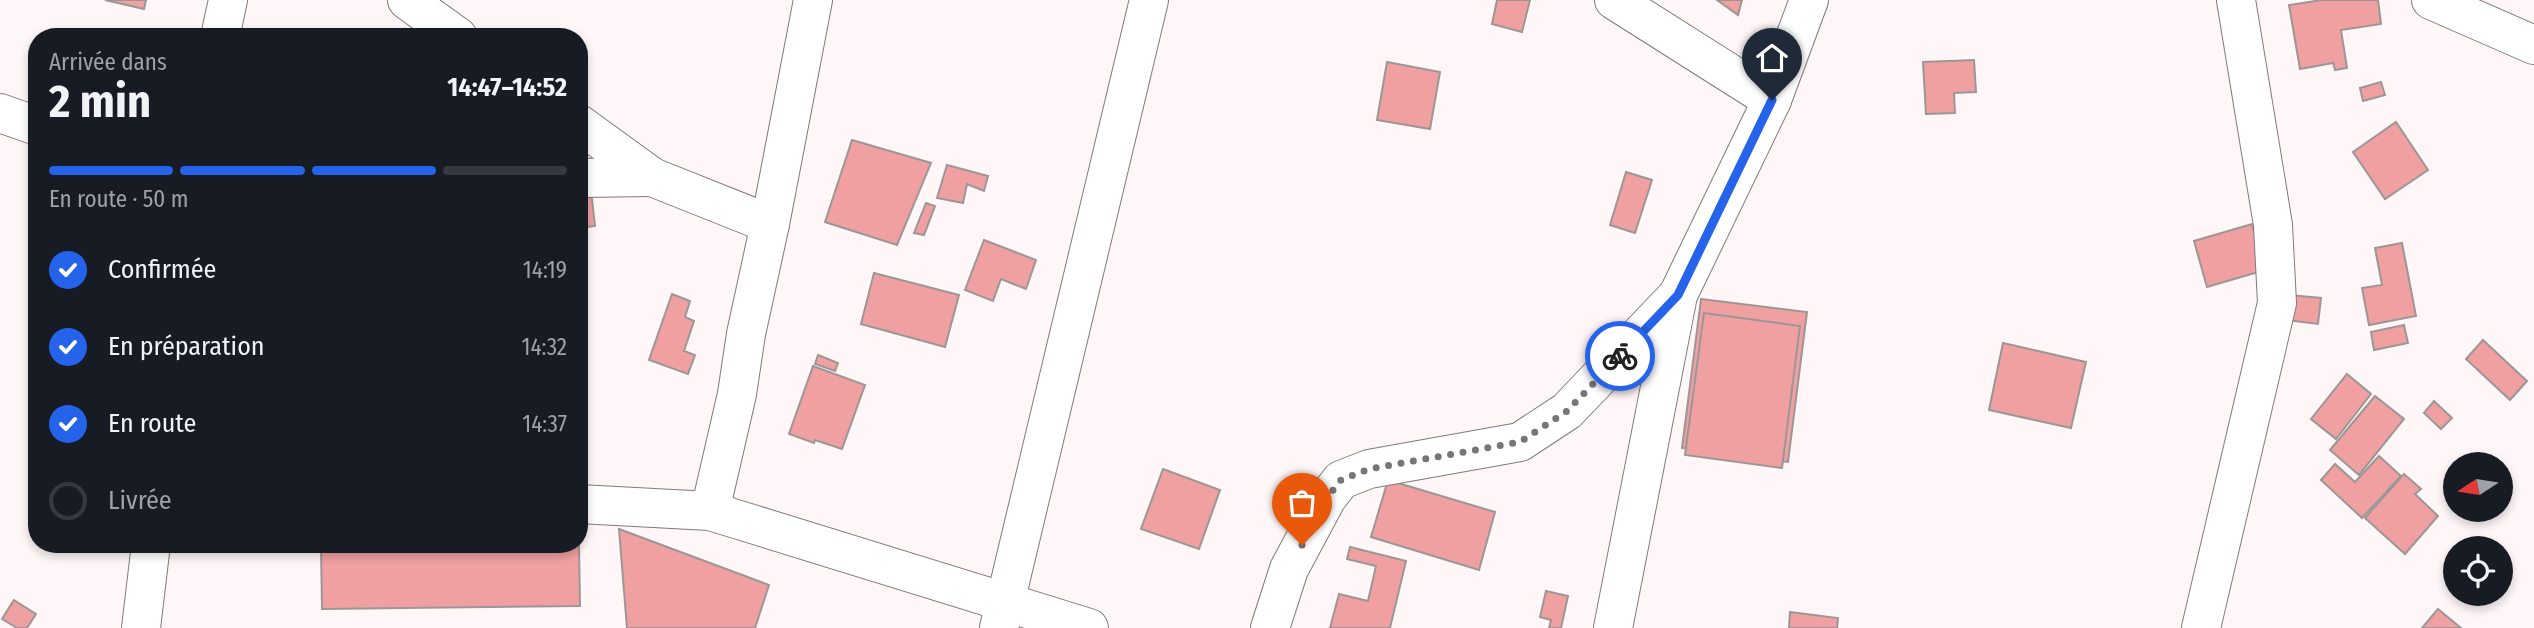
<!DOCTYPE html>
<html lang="fr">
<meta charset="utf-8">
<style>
body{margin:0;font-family:"Fira Sans Condensed",sans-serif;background:#242831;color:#f1f3f6;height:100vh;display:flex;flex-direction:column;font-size:26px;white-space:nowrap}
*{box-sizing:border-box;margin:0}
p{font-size:23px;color:#9ea1a6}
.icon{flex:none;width:38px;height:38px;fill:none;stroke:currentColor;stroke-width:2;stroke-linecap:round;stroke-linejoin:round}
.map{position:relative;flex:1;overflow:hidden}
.panel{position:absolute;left:28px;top:28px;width:560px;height:525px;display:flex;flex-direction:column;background:#171b24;border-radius:28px;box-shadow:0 4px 10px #0003}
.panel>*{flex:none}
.needle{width:46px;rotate:258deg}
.buttons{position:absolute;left:2443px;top:452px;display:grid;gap:14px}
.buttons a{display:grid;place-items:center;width:70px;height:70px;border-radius:50%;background:#171b24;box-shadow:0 4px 10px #0003;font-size:35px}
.pin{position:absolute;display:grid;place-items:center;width:60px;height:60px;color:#fff;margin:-72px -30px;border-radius:50% 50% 50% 0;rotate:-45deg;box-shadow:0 0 7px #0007}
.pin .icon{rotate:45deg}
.courier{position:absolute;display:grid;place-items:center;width:70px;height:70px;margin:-35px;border:5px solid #2563eb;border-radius:50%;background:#fff;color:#222;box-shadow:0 2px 9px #0007}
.head em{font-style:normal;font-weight:700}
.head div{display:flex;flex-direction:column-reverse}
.head{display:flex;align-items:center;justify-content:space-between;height:119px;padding:0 21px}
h1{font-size:46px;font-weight:700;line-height:52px}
.bar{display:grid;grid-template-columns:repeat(4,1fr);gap:10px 7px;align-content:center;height:84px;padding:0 21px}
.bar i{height:9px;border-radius:5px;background:#363941}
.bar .current{background:#2563eb}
.bar p{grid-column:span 4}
ol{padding:0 21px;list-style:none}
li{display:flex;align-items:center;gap:21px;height:77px}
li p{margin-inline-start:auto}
li .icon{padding:7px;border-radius:50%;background:#2563eb;color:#fff;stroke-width:4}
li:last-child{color:#9ea1a6}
li i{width:38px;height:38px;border:4px solid #363941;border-radius:50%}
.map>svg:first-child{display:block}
</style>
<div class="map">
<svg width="2534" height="628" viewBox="0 0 2534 628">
<rect width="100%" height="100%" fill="#fff7f7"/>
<g fill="#f0a0a1" stroke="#9d9696" stroke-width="2">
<path d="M 105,0 L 146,0 L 144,9 Z"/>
<path d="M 1497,0 L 1530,0 L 1522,32 L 1492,24 Z"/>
<path d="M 1717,0 L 1742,0 L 1738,15 Z"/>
<path d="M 2322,0 L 2378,0 L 2381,24 L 2341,30 L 2347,68 L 2335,70 L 2333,63 L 2300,69 L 2289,5 Z"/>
<path d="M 1974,60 L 1976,92 L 1954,93 L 1955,113 L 1926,114 L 1923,62 Z"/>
<path d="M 1387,62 L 1440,72 L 1430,129 L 1377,120 Z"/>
<path d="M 2381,82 L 2385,95 L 2363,101 L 2360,88 Z"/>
<path d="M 2396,122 L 2428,170 L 2385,199 L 2353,152 Z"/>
<path d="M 852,140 L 931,163 L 897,245 L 825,222 Z"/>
<path d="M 947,165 L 988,176 L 984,191 L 967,184 L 963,203 L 937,198 Z"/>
<path d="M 1626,172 L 1652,180 L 1635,233 L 1610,225 Z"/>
<path d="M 590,182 L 595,226 L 579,228 L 579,183 Z"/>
<path d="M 926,203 L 935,206 L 924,235 L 914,233 Z"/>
<path d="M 2252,224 L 2265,270 L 2207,287 L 2194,241 Z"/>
<path d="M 984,240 L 1036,260 L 1026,289 L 1001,279 L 993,301 L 965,290 Z"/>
<path d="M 2402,243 L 2416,316 L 2369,325 L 2362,288 L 2382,285 L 2375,248 Z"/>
<path d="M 874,273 L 959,295 L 945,347 L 861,324 Z"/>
<path d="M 672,294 L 690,301 L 685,317 L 694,321 L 684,351 L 695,355 L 688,374 L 649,360 Z"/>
<path d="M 2289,295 L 2321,298 L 2318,324 L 2286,320 Z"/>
<path d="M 1701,299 L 1807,312 L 1788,462 L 1682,448 Z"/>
<path d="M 1704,313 L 1800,326 L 1782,468 L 1685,455 Z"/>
<path d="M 2404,325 L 2408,343 L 2374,350 L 2371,332 Z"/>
<path d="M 2483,340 L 2527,381 L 2510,400 L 2466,359 Z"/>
<path d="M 2003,343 L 2086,362 L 2071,428 L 1989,410 Z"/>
<path d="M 818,355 L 838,363 L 835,371 L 815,364 Z"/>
<path d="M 813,366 L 865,385 L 842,449 L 815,440 L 814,443 L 789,434 Z"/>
<path d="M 2347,374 L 2371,394 L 2336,439 L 2311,419 Z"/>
<path d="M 2375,396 L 2404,419 L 2359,475 L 2330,450 Z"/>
<path d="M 2434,401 L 2452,418 L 2441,429 L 2424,413 Z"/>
<path d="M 2379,456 L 2401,476 L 2362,518 L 2321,480 L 2335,464 L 2355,482 Z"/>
<path d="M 1163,469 L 1220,490 L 1199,549 L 1141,529 Z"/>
<path d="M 2404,474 L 2421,489 L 2415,494 L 2438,516 L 2405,554 L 2365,518 Z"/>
<path d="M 1388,480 L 1495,512 L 1479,570 L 1371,537 Z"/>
<path d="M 619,529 L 769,585 L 755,628 L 627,628 Z"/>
<path d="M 384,544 L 579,544 L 580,606 L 322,609 L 321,547 Z"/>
<path d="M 1350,547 L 1406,561 L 1390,628 L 1330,628 L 1339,594 L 1368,601 L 1376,566 L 1347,559 Z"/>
<path d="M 1546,591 L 1568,596 L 1561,628 L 1549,628 L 1551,620 L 1540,617 Z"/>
<path d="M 14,600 L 36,614 L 27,628 L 17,628 L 2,619 Z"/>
<path d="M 2438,609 L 2461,628 L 2422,628 Z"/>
<path d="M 1790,612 L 1838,618 L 1837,628 L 1789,628 Z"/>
</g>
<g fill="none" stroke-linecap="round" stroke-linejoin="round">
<defs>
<g id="street">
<path d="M 407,0 L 458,37"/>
<path d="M 1614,0 L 1772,100"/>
<path d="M 2431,0 L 2534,45"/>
<path d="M 220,37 L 228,0"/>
<path d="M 0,113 L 37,126"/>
<path d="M 579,124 L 652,177 L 770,224"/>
<path d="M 579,178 L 652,177"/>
<path d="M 579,504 L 710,511 L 1089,628"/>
<path d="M 710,511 L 737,394 L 746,334 L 770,224 L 813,0"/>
<path d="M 141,628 L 151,544"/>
<path d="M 999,628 L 1149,0"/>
<path d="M 1270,628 L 1289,569 L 1327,498 L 1341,480 L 1369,469 L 1520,442 L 1567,411 L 1678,295"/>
<path d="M 1613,628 L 1678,295 L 1772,100 L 1809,0"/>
<path d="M 2201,628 L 2277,303 L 2273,225 L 2236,0"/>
</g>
</defs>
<use href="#street" stroke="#817a7a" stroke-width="40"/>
<use href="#street" stroke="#fff" stroke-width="38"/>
</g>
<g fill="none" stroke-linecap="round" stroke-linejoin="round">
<path stroke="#797575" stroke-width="7" stroke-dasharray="0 12.6" d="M 1302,545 L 1327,498 L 1341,480 L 1369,469 L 1520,442 L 1567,411 L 1620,356"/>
<path stroke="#2563eb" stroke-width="9" d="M 1620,356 L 1678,295 L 1772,100"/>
</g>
</svg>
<div class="buttons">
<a><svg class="needle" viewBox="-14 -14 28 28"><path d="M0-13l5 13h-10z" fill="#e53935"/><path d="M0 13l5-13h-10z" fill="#9ea1a6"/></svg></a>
<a><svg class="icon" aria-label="locate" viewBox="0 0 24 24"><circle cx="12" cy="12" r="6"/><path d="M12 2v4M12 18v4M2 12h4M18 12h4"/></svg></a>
</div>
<div class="pin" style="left:1302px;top:545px;background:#ea580c"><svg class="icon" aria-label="bag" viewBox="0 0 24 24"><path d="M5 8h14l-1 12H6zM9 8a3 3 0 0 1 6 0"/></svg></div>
<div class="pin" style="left:1772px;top:100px;background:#1f2937"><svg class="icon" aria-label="home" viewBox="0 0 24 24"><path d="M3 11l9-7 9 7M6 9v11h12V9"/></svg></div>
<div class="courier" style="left:1620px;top:356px"><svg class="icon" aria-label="bike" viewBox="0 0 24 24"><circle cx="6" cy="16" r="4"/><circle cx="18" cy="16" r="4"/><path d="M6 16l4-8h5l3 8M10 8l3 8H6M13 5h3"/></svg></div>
<section class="panel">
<div class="head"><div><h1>2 min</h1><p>Arrivée dans</p></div><em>14:47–14:52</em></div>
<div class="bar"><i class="current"></i><i class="current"></i><i class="current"></i><i></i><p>En route · 50 m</p></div>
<ol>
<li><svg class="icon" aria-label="check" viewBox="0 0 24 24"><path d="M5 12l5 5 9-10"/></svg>Confirmée<p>14:19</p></li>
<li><svg class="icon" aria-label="check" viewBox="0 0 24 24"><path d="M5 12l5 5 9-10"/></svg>En préparation<p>14:32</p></li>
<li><svg class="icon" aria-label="check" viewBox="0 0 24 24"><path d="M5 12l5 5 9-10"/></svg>En route<p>14:37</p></li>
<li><i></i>Livrée</li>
</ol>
</section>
</div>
